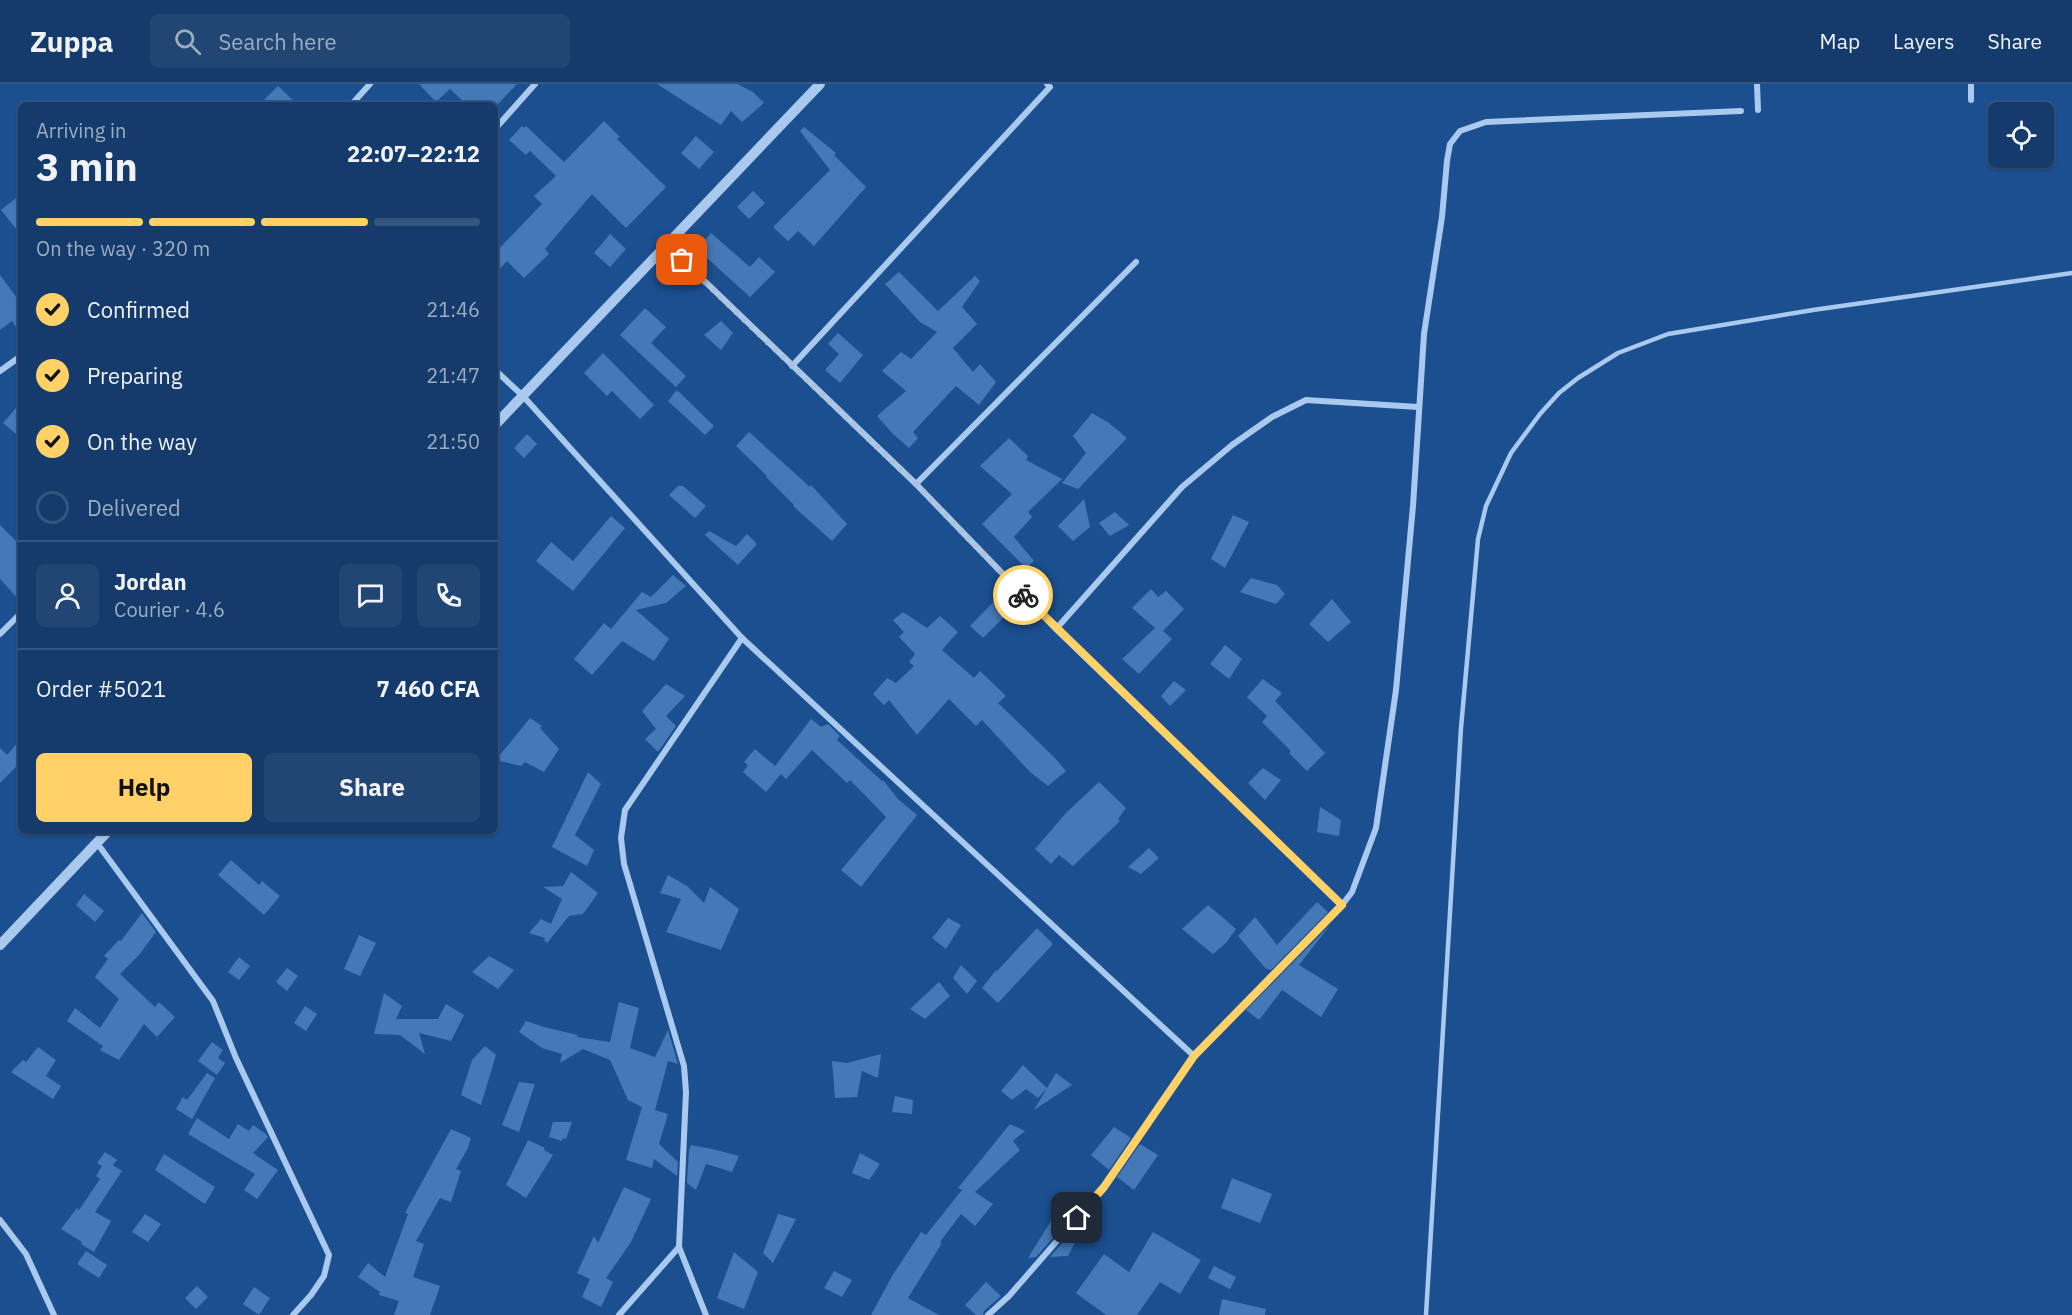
<!DOCTYPE html>
<meta charset="utf-8">
<style>
body{margin:0;font-family:"IBM Plex Sans",sans-serif;background:#214673;color:#f1f3f6;height:100vh;display:flex;flex-direction:column;font-size:22px;white-space:nowrap}
*{box-sizing:border-box;margin:0}
p{font-size:20px;color:#9dadc1}
.icon{flex:none;width:33px;height:33px;fill:none;stroke:currentColor;stroke-width:2;stroke-linecap:round;stroke-linejoin:round}
.map{position:relative;flex:1;overflow:hidden}
.details{position:absolute;left:18px;top:18px;width:480px;height:732px;display:flex;flex-direction:column;background:#143b6b;border-radius:9px;box-shadow:0 2px 4px #0004,0 0 0 2px #33557e}
.details>*{flex:none}
.buttons{position:absolute;left:1988px;top:18px;display:grid;gap:12px}
.buttons a{display:grid;place-items:center;width:66px;height:66px;border-radius:9px;background:#143b6b;box-shadow:0 2px 4px #0004,0 0 0 2px #33557e;font-size:30px}
.pin{position:absolute;display:grid;place-items:center;width:51px;height:51px;color:#fff;margin:-26px;border-radius:12px;box-shadow:0 3px 9px #0006}
.courier{position:absolute;display:grid;place-items:center;width:60px;height:60px;margin:-30px;border:4px solid #ffd166;border-radius:50%;background:#fff;color:#222;box-shadow:0 2px 8px #0007}
.head em{font-style:normal;font-weight:800}
.head div{display:flex;flex-direction:column-reverse}
.head{display:flex;align-items:center;justify-content:space-between;height:102px;padding:0 18px}
h1{font-size:39px;font-weight:800;line-height:45px}
.bar{display:grid;grid-template-columns:repeat(4,1fr);gap:9px 6px;align-content:center;height:72px;padding:0 18px}
.bar i{height:8px;border-radius:4px;background:#33557e}
.bar .active{background:#ffd166}
.bar p{grid-column:span 4}
.line{display:flex;align-items:center;gap:15px;padding:0 18px;border-top:2px solid #33557e}
.line div{flex:1}
.round{display:grid;place-items:center;flex:none;width:63px;height:63px;border-radius:9px;background:#214673}
ol{padding:0 18px;list-style:none}
li{display:flex;align-items:center;gap:18px;height:66px}
li p{margin-inline-start:auto}
li .icon{padding:6px;border-radius:50%;background:#ffd166;color:#111;stroke-width:4}
li:last-child{color:#9dadc1}
li i{width:33px;height:33px;border:3px solid #33557e;border-radius:50%}
.primary-button{display:flex;gap:12px;margin-top:auto;padding:12px 18px}
.primary-button a{flex:1;height:69px;border-radius:9px;background:#ffd166;color:#111;font-size:24px;font-weight:800;line-height:69px;text-align:center}
.primary-button a+a{background:#214673;color:#f1f3f6}
header{display:flex;align-items:center;gap:36px;box-sizing:border-box;height:84px;padding:0 30px;background:#143b6b;border-bottom:2px solid #33557e}
header strong{font-size:28px}
nav{display:flex;gap:33px;margin-inline-start:auto;font-size:21px}
.search{width:420px;height:54px;background:#214673;display:flex;align-items:center;gap:15px;box-sizing:border-box;padding:0 21px;border-radius:9px;color:#9dadc1;font-size:22px}
.map>svg:first-child{display:block}
</style>
<header>
<strong>Zuppa</strong>
<div class="search"><svg class="icon" aria-label="search" viewBox="0 0 24 24"><circle cx="10" cy="10" r="6"/><path d="M15 15l6 6"/></svg>Search here</div>
<nav><a>Map</a><a>Layers</a><a>Share</a></nav>
</header>
<div class="map">
<svg width="2072" height="1231" viewBox="0 0 2072 1231">
<rect width="100%" height="100%" fill="#1b4f8f"/>
<g fill="#4478b7">
<path d="M 419,0 L 517,0 L 497,21 L 467,21 L 450,5 L 436,18 Z"/>
<path d="M 657,0 L 738,0 L 754,9 L 764,19 L 742,38 L 731,27 L 721,41 Z"/>
<path d="M 278,2 L 298,21 L 259,21 Z"/>
<path d="M 604,37 L 620,53 L 617,55 L 666,103 L 626,144 L 592,110 L 545,165 L 549,170 L 524,194 L 507,177 L 495,190 L 495,169 L 542,120 L 534,112 L 556,92 L 530,67 L 526,71 L 509,56 L 522,42 L 524,44 L 526,42 L 564,78 Z"/>
<path d="M 804,43 L 836,69 L 834,71 L 866,103 L 814,162 L 798,147 L 788,157 L 773,143 L 830,86 L 800,47 Z"/>
<path d="M 696,52 L 714,68 L 699,85 L 681,69 Z"/>
<path d="M 753,107 L 765,119 L 749,135 L 737,123 Z"/>
<path d="M 21,110 L 21,151 L 1,126 Z"/>
<path d="M 711,149 L 750,183 L 759,173 L 775,188 L 750,213 L 697,165 Z"/>
<path d="M 610,150 L 626,165 L 610,183 L 594,169 Z"/>
<path d="M 899,188 L 938,227 L 975,192 L 980,197 L 962,223 L 977,240 L 953,264 L 973,288 L 980,280 L 996,298 L 979,321 L 956,302 L 913,348 L 918,354 L 909,364 L 893,350 L 877,332 L 906,307 L 882,287 L 901,268 L 911,275 L 937,248 L 920,238 L 885,200 Z"/>
<path d="M 0,191 L 21,219 L 21,250 L 12,237 L 0,246 Z"/>
<path d="M 645,224 L 666,243 L 651,259 L 686,292 L 676,303 L 620,251 Z"/>
<path d="M 721,237 L 733,249 L 721,266 L 704,251 Z"/>
<path d="M 838,249 L 863,271 L 840,299 L 825,286 L 839,270 L 828,260 Z"/>
<path d="M 603,269 L 654,321 L 640,335 L 612,307 L 607,312 L 584,289 Z"/>
<path d="M 677,306 L 714,342 L 705,351 L 668,317 Z"/>
<path d="M 21,318 L 21,354 L 3,339 Z"/>
<path d="M 1092,329 L 1109,339 L 1127,354 L 1078,405 L 1062,399 L 1086,369 L 1073,352 Z"/>
<path d="M 749,348 L 810,403 L 811,401 L 847,440 L 832,457 L 793,422 L 794,421 L 766,393 L 767,392 L 736,362 Z"/>
<path d="M 527,350 L 537,360 L 524,374 L 514,364 Z"/>
<path d="M 1009,354 L 1028,372 L 1026,376 L 1062,395 L 1028,428 L 1032,433 L 1014,453 L 1034,477 L 1026,484 L 982,440 L 1012,410 L 980,382 Z"/>
<path d="M 678,402 L 683,402 L 706,422 L 695,434 L 669,411 Z"/>
<path d="M 1084,415 L 1090,443 L 1073,457 L 1058,442 Z"/>
<path d="M 1115,428 L 1129,441 L 1110,452 L 1099,439 Z"/>
<path d="M 1233,431 L 1249,438 L 1225,484 L 1211,475 Z"/>
<path d="M 611,432 L 625,444 L 573,507 L 536,477 L 551,458 L 573,477 Z"/>
<path d="M 0,441 L 21,462 L 21,518 L 0,495 Z"/>
<path d="M 709,447 L 736,462 L 747,450 L 757,460 L 738,481 L 705,451 Z"/>
<path d="M 673,491 L 686,502 L 666,519 L 636,526 L 669,555 L 654,577 L 622,557 L 592,591 L 574,575 L 604,539 L 611,545 L 642,508 L 651,513 Z"/>
<path d="M 1251,494 L 1277,501 L 1285,510 L 1276,520 L 1240,508 Z"/>
<path d="M 1151,505 L 1158,513 L 1166,507 L 1184,525 L 1163,547 L 1172,555 L 1139,590 L 1122,575 L 1155,544 L 1132,524 Z"/>
<path d="M 1003,508 L 1015,522 L 983,554 L 970,542 Z"/>
<path d="M 1332,515 L 1351,538 L 1328,558 L 1309,540 Z"/>
<path d="M 903,528 L 927,544 L 940,532 L 958,548 L 942,566 L 974,594 L 980,587 L 1006,612 L 998,619 L 1055,674 L 1066,687 L 1048,702 L 1030,688 L 982,636 L 976,642 L 949,615 L 917,651 L 889,616 L 884,621 L 873,610 L 887,594 L 896,599 L 914,582 L 909,578 L 915,570 L 899,553 L 904,548 L 893,536 Z"/>
<path d="M 1225,561 L 1242,575 L 1229,595 L 1210,580 Z"/>
<path d="M 1263,595 L 1282,609 L 1275,617 L 1325,669 L 1307,687 L 1289,669 L 1291,667 L 1262,638 L 1267,632 L 1247,613 Z"/>
<path d="M 1174,597 L 1186,606 L 1170,622 L 1161,612 Z"/>
<path d="M 666,600 L 685,612 L 666,632 L 676,642 L 658,668 L 645,655 L 656,645 L 642,627 Z"/>
<path d="M 530,634 L 542,642 L 540,644 L 559,665 L 544,688 L 525,678 L 521,682 L 496,676 Z"/>
<path d="M 811,635 L 821,643 L 828,640 L 840,652 L 837,656 L 882,697 L 883,696 L 898,715 L 917,731 L 861,803 L 841,786 L 886,733 L 850,696 L 847,699 L 812,666 L 786,695 L 781,690 L 766,708 L 743,688 L 748,681 L 744,678 L 755,665 L 775,682 Z"/>
<path d="M 21,655 L 21,678 L 0,699 L 0,664 L 7,671 Z"/>
<path d="M 1263,684 L 1281,696 L 1265,716 L 1248,699 Z"/>
<path d="M 588,688 L 601,700 L 575,751 L 594,766 L 587,782 L 552,763 Z"/>
<path d="M 1099,698 L 1126,724 L 1118,735 L 1120,737 L 1073,782 L 1059,771 L 1051,780 L 1035,765 L 1066,729 Z"/>
<path d="M 1320,723 L 1341,736 L 1339,752 L 1317,748 Z"/>
<path d="M 1149,764 L 1159,774 L 1141,790 L 1128,783 Z"/>
<path d="M 231,776 L 259,801 L 262,797 L 280,812 L 264,831 L 218,791 Z"/>
<path d="M 571,788 L 598,809 L 583,830 L 569,832 L 547,859 L 544,856 L 545,854 L 529,849 L 541,835 L 551,840 L 562,815 L 543,803 L 563,802 Z"/>
<path d="M 668,791 L 687,802 L 704,819 L 710,803 L 739,825 L 721,866 L 666,848 L 681,815 L 660,809 Z"/>
<path d="M 84,810 L 104,827 L 95,838 L 76,821 Z"/>
<path d="M 1317,818 L 1328,828 L 1271,886 L 1265,884 L 1238,852 L 1255,833 L 1277,861 Z"/>
<path d="M 1208,821 L 1236,845 L 1226,859 L 1213,870 L 1182,845 Z"/>
<path d="M 142,829 L 156,848 L 139,871 L 120,890 L 155,923 L 159,918 L 175,933 L 157,953 L 144,940 L 119,976 L 100,966 L 103,962 L 67,937 L 75,924 L 100,944 L 119,915 L 95,893 L 108,875 L 104,872 L 119,856 L 121,857 Z"/>
<path d="M 948,834 L 961,841 L 946,865 L 932,854 Z"/>
<path d="M 1331,840 L 1299,881 L 1338,905 L 1321,933 L 1282,906 L 1259,936 L 1246,926 Z"/>
<path d="M 1037,844 L 1053,860 L 998,919 L 982,904 L 996,886 L 997,887 Z"/>
<path d="M 359,851 L 376,859 L 360,892 L 344,885 Z"/>
<path d="M 489,872 L 514,886 L 498,905 L 472,888 Z"/>
<path d="M 239,873 L 250,882 L 239,896 L 228,888 Z"/>
<path d="M 961,881 L 977,897 L 967,910 L 953,894 Z"/>
<path d="M 287,884 L 298,892 L 287,907 L 276,898 Z"/>
<path d="M 939,898 L 950,912 L 925,935 L 910,925 Z"/>
<path d="M 384,909 L 402,922 L 396,935 L 438,935 L 446,920 L 464,931 L 451,957 L 419,949 L 425,970 L 400,951 L 374,950 Z"/>
<path d="M 619,918 L 639,924 L 630,964 L 655,973 L 668,946 L 678,980 L 668,977 L 655,1026 L 668,1030 L 659,1060 L 678,1078 L 677,1092 L 654,1075 L 652,1084 L 626,1076 L 642,1023 L 628,1016 L 610,976 L 583,965 L 560,979 L 562,970 L 542,964 L 519,948 L 526,937 L 544,943 L 578,951 L 577,953 L 610,958 Z"/>
<path d="M 305,922 L 317,930 L 306,947 L 294,939 Z"/>
<path d="M 212,958 L 223,966 L 218,974 L 225,979 L 217,991 L 198,977 Z"/>
<path d="M 485,962 L 496,971 L 481,1021 L 461,1011 L 472,976 Z"/>
<path d="M 38,963 L 56,976 L 46,992 L 61,1002 L 53,1015 L 11,988 L 23,976 L 26,978 Z"/>
<path d="M 881,970 L 878,994 L 862,987 L 857,1013 L 835,1014 L 832,977 L 847,979 Z"/>
<path d="M 1023,981 L 1047,1004 L 1038,1014 L 1026,1005 L 1012,1016 L 1001,1007 Z"/>
<path d="M 207,989 L 215,994 L 192,1035 L 176,1025 L 183,1013 L 187,1016 Z"/>
<path d="M 1056,989 L 1072,1001 L 1034,1026 Z"/>
<path d="M 519,998 L 535,1000 L 519,1048 L 502,1041 Z"/>
<path d="M 895,1012 L 913,1016 L 912,1030 L 892,1028 Z"/>
<path d="M 197,1034 L 229,1055 L 238,1040 L 249,1047 L 253,1041 L 266,1050 L 268,1053 L 253,1069 L 278,1086 L 257,1115 L 244,1106 L 255,1090 L 188,1050 Z"/>
<path d="M 553,1038 L 572,1038 L 566,1055 L 563,1054 L 562,1057 L 549,1053 Z"/>
<path d="M 1010,1040 L 1025,1047 L 1013,1057 L 1020,1066 L 975,1108 L 993,1120 L 975,1142 L 961,1130 L 940,1158 L 942,1159 L 908,1214 L 939,1231 L 871,1231 L 892,1192 L 921,1148 L 926,1151 L 962,1106 L 958,1104 Z"/>
<path d="M 1114,1043 L 1131,1054 L 1109,1086 L 1091,1071 Z"/>
<path d="M 451,1045 L 471,1054 L 468,1064 L 456,1085 L 461,1087 L 451,1118 L 440,1114 L 416,1157 L 424,1160 L 413,1193 L 440,1202 L 430,1231 L 394,1231 L 399,1217 L 379,1211 L 380,1208 L 358,1193 L 368,1179 L 385,1193 L 408,1130 L 405,1129 Z"/>
<path d="M 528,1056 L 545,1064 L 544,1066 L 553,1071 L 526,1114 L 506,1101 Z"/>
<path d="M 1140,1060 L 1158,1071 L 1134,1106 L 1117,1093 Z"/>
<path d="M 691,1061 L 712,1065 L 739,1072 L 732,1088 L 706,1080 L 696,1106 L 687,1099 L 689,1066 Z"/>
<path d="M 105,1068 L 117,1076 L 113,1081 L 122,1087 L 95,1128 L 111,1137 L 94,1168 L 81,1160 L 82,1158 L 61,1145 L 77,1124 L 79,1126 L 100,1095 L 96,1092 L 102,1082 L 97,1079 Z"/>
<path d="M 860,1069 L 880,1080 L 869,1096 L 852,1089 Z"/>
<path d="M 164,1070 L 215,1103 L 205,1120 L 155,1086 Z"/>
<path d="M 1232,1094 L 1272,1110 L 1260,1139 L 1221,1124 Z"/>
<path d="M 624,1103 L 651,1115 L 631,1158 L 606,1194 L 613,1198 L 601,1223 L 582,1213 L 590,1195 L 577,1189 L 594,1152 L 598,1159 Z"/>
<path d="M 1067,1111 L 1083,1120 L 1036,1173 L 1028,1174 Z"/>
<path d="M 1092,1125 L 1068,1172 L 1050,1173 Z"/>
<path d="M 145,1130 L 161,1140 L 148,1158 L 132,1148 Z"/>
<path d="M 778,1130 L 796,1135 L 773,1179 L 763,1169 Z"/>
<path d="M 1153,1148 L 1201,1176 L 1180,1210 L 1160,1198 L 1137,1231 L 1106,1231 L 1076,1209 L 1104,1170 L 1129,1188 Z"/>
<path d="M 86,1167 L 107,1181 L 99,1194 L 77,1180 Z"/>
<path d="M 734,1168 L 758,1188 L 744,1225 L 717,1214 Z"/>
<path d="M 1214,1182 L 1236,1193 L 1230,1205 L 1208,1194 Z"/>
<path d="M 834,1187 L 852,1196 L 842,1213 L 824,1204 Z"/>
<path d="M 986,1198 L 1001,1212 L 984,1227 L 983,1231 L 976,1231 L 965,1221 Z"/>
<path d="M 197,1202 L 208,1213 L 196,1225 L 185,1214 Z"/>
<path d="M 254,1203 L 270,1214 L 259,1231 L 243,1220 Z"/>
<path d="M 1222,1215 L 1266,1225 L 1265,1231 L 1219,1231 Z"/>
</g>
<g fill="none" stroke-linecap="round" stroke-linejoin="round">
<path stroke="#a9c9ee" stroke-width="4.5" d="M 1426,1231 L 1461,644 L 1478,455 L 1486,422 L 1511,369 L 1540,330 L 1559,309 L 1578,294 L 1618,269 L 1668,250 L 1813,226 L 2072,189"/>
<g stroke="#a9c9ee" stroke-width="6">
<path d="M 1757,0 L 1758,26"/>
<path d="M 1971,0 L 1971,16"/>
<path d="M 351,21 L 370,0"/>
<path d="M 495,45 L 535,0"/>
<path d="M 667,161 L 916,400 L 1056,545 L 1342,821"/>
<path d="M 792,282 L 1050,3 L 1047,0"/>
<path d="M 495,286 L 523,312 L 742,554 L 1194,972"/>
<path d="M 0,287 L 21,272"/>
<path d="M 916,400 L 1136,178"/>
<path d="M 1056,545 L 1182,403 L 1232,361 L 1272,333 L 1306,316 L 1418,323"/>
<path d="M 0,550 L 21,529"/>
<path d="M 97,759 L 213,917 L 236,974 L 329,1171 L 324,1192 L 311,1211 L 293,1231"/>
<path d="M 0,1136 L 26,1170 L 54,1231"/>
<path d="M 619,1231 L 679,1163"/>
<path d="M 706,1231 L 679,1163 L 686,1008 L 684,982 L 624,780 L 621,754 L 625,726 L 742,554"/>
<path d="M 988,1231 L 1009,1212 L 1104,1103 L 1194,972 L 1342,821 L 1352,808 L 1376,744 L 1396,606 L 1413,422 L 1424,250 L 1442,133 L 1447,77 L 1450,60 L 1460,47 L 1486,38 L 1741,27"/>
</g>
<g stroke="#a9c9ee" stroke-width="10">
<path d="M 495,341 L 820,0"/>
<path d="M 0,861 L 108,747"/>
</g>
</g>
<g fill="none" stroke-linecap="round" stroke-linejoin="round">
<path stroke="#afc1d8" stroke-width="6" stroke-dasharray="0 10.8" d="M 682,176 L 916,400 L 1023,511"/>
<path stroke="#ffd166" stroke-width="8" d="M 1023,511 L 1342,821 L 1194,972 L 1104,1103 L 1077,1134"/>
</g>
</svg>
<div class="buttons">
<a><svg class="icon" aria-label="locate" viewBox="0 0 24 24"><circle cx="12" cy="12" r="6"/><path d="M12 2v4M12 18v4M2 12h4M18 12h4"/></svg></a>
</div>
<div class="pin" style="left:682px;top:176px;background:#ea580c"><svg class="icon" aria-label="bag" viewBox="0 0 24 24"><path d="M5 8h14l-1 12H6zM9 8a3 3 0 0 1 6 0"/></svg></div>
<div class="pin" style="left:1077px;top:1134px;background:#1f2937"><svg class="icon" aria-label="home" viewBox="0 0 24 24"><path d="M3 11l9-7 9 7M6 9v11h12V9"/></svg></div>
<div class="courier" style="left:1023px;top:511px"><svg class="icon" aria-label="bike" viewBox="0 0 24 24"><circle cx="6" cy="16" r="4"/><circle cx="18" cy="16" r="4"/><path d="M6 16l4-8h5l3 8M10 8l3 8H6M13 5h3"/></svg></div>
<section class="details">
<div class="head"><div><h1>3 min</h1><p>Arriving in</p></div><em>22:07–22:12</em></div>
<div class="bar"><i class="active"></i><i class="active"></i><i class="active"></i><i></i><p>On the way · 320 m</p></div>
<ol>
<li><svg class="icon" aria-label="check" viewBox="0 0 24 24"><path d="M5 12l5 5 9-10"/></svg>Confirmed<p>21:46</p></li>
<li><svg class="icon" aria-label="check" viewBox="0 0 24 24"><path d="M5 12l5 5 9-10"/></svg>Preparing<p>21:47</p></li>
<li><svg class="icon" aria-label="check" viewBox="0 0 24 24"><path d="M5 12l5 5 9-10"/></svg>On the way<p>21:50</p></li>
<li><i></i>Delivered</li>
</ol>
<div class="line" style="height:108px"><a class="round"><svg class="icon" aria-label="person" viewBox="0 0 24 24"><circle cx="12" cy="8" r="4"/><path d="M4 21q1-7 8-7t8 7"/></svg></a><div><b>Jordan</b><p>Courier · 4.6</p></div><a class="round"><svg class="icon" aria-label="chat" viewBox="0 0 24 24"><path d="M4 5h16v11H9l-5 4z"/></svg></a><a class="round"><svg class="icon" aria-label="phone" viewBox="0 0 24 24"><path d="M5 4h4l2 5-3 2q2 4 5 5l2-3 5 2v4C11 20 4 13 5 4z"/></svg></a></div>
<div class="line" style="height:78px"><div>Order #5021</div><b>7 460 CFA</b></div>
<div class="primary-button"><a>Help</a><a>Share</a></div>
</section>
</div>
